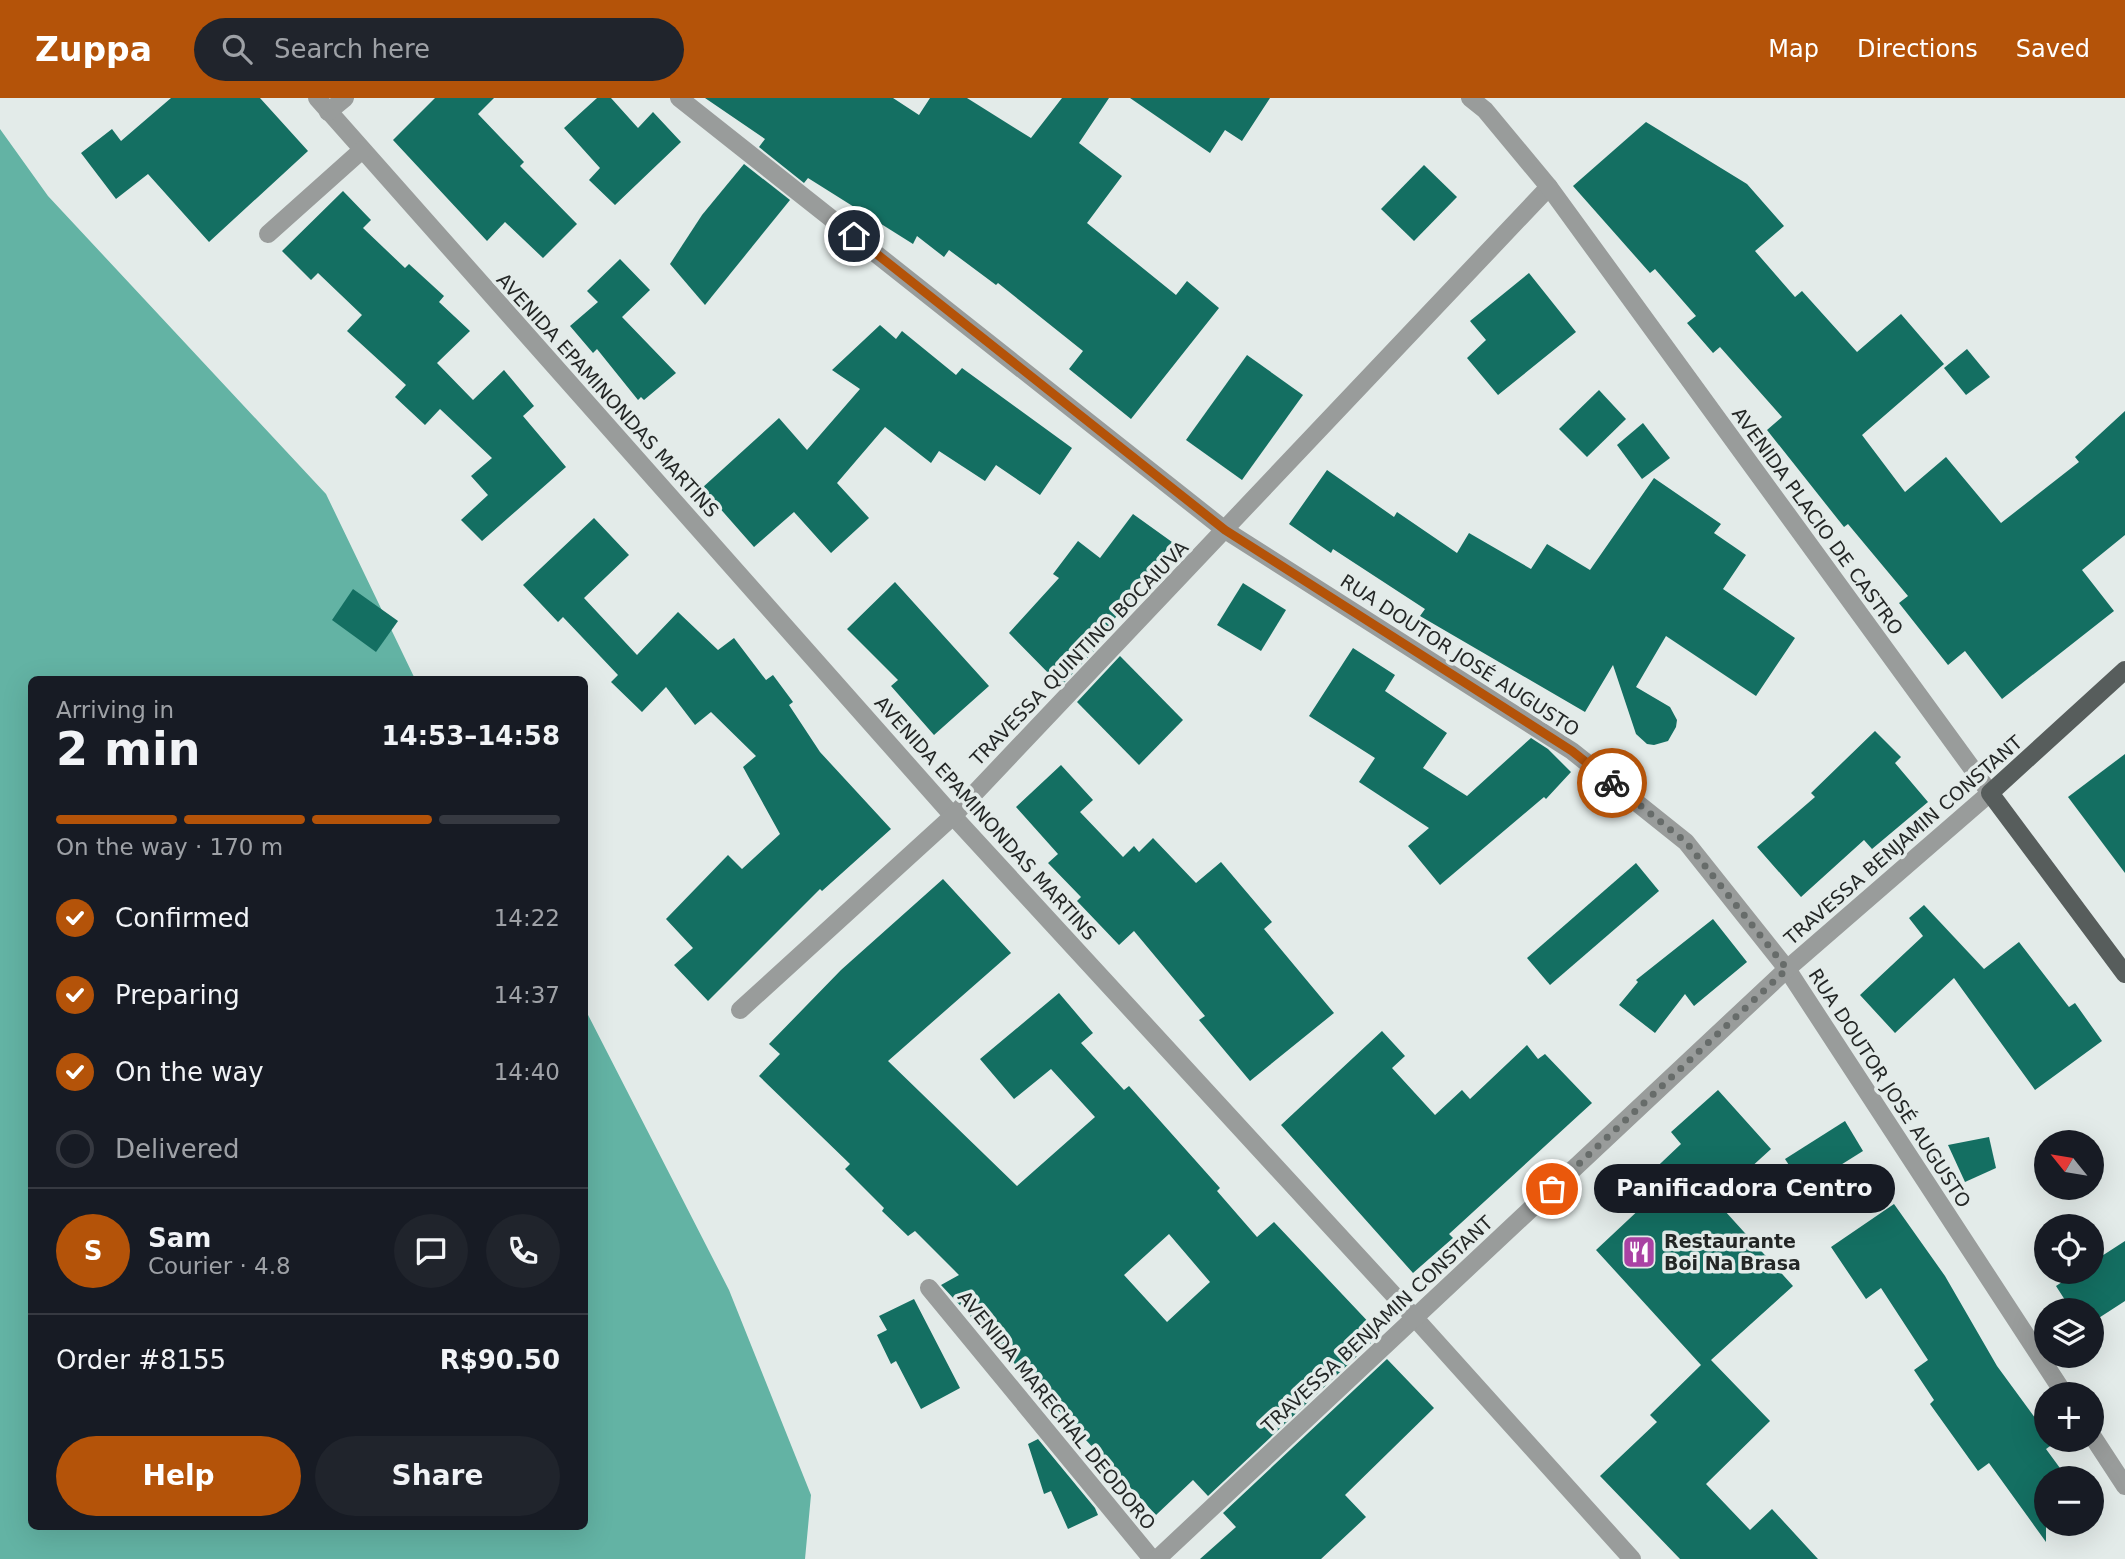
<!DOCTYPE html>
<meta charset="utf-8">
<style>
body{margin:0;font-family:"DejaVu Sans",sans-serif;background:#20242c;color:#f1f3f6;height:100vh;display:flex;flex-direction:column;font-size:26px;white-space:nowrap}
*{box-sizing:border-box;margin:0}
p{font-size:23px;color:#9ea1a6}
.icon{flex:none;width:38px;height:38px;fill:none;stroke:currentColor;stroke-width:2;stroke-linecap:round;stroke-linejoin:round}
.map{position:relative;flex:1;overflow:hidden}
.sheet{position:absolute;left:28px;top:578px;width:560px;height:854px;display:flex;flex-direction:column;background:#171b24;border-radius:10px;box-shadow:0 7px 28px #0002}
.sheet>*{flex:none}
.needle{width:46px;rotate:300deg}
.fabs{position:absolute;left:2034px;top:1032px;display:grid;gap:14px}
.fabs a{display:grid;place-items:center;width:70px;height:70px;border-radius:50%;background:#171b24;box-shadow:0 7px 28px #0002;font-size:35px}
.pin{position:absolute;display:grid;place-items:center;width:60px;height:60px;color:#fff;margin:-30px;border:4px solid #fff;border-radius:50%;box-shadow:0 2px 7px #0007}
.courier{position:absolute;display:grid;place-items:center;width:70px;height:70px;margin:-35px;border:5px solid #b45309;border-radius:50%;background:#fff;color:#222;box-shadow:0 2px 9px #0007}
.bubble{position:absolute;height:49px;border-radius:24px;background:#171b24;box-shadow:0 7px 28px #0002;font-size:23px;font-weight:700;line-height:49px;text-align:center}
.head em{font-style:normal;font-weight:700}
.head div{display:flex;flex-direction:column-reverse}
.head{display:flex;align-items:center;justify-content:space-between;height:119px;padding:0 28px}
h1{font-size:46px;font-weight:700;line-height:52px}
.bar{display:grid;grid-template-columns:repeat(4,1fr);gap:10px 7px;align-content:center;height:84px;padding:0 28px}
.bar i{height:9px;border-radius:5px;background:#363941}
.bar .current{background:#b45309}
.bar p{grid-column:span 4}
.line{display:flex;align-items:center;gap:18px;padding:0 28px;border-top:2px solid #363941}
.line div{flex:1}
.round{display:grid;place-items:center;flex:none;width:74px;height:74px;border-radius:37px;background:#20242c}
ol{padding:0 28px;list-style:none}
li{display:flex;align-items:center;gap:21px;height:77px}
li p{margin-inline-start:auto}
li .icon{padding:7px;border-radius:50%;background:#b45309;color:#fff;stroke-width:4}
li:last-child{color:#9ea1a6}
li i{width:38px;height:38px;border:4px solid #363941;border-radius:50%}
.button{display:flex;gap:14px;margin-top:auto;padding:14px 28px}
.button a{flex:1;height:80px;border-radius:42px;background:#b45309;color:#fff;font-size:28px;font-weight:700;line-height:80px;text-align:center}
.button a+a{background:#20242c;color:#f1f3f6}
header{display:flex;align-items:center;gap:42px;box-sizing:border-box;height:98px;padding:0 35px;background:#b45309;color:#fff}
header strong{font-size:33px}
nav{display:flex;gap:38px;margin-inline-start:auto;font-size:24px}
.search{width:490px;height:63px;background:#20242c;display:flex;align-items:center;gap:18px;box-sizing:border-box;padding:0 24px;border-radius:38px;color:#9ea1a6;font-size:26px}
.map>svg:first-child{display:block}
</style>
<header>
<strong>Zuppa</strong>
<div class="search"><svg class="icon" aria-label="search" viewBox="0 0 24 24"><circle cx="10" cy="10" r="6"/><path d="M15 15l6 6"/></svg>Search here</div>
<nav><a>Map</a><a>Directions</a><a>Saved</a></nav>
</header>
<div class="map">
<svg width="2125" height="1461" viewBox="0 0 2125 1461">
<rect width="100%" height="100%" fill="#e3ebe9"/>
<path fill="#63b3a4" d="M 0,31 L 48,98 L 326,396 L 415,581 L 32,581 L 32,1428 L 584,1428 L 585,911 L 729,1192 L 811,1397 L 805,1461 L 0,1461 Z"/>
<g fill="#146f62" fill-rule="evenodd">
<path d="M 171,0 L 260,0 L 308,53 L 209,144 L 148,76 L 116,101 L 81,55 L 112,31 L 121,43 Z"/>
<path d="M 435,0 L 494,0 L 478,16 L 524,64 L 520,68 L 577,126 L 543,160 L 505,124 L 487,143 L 393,42 Z"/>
<path d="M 597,0 L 611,0 L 638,30 L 653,14 L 681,44 L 615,107 L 589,82 L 600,70 L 564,30 Z"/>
<path d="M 705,0 L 893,0 L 919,17 L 930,0 L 967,0 L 1031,40 L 1062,0 L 1109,0 L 1079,45 L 1122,78 L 1087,125 L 1176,197 L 1187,183 L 1219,210 L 1131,321 L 1069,271 L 1083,253 L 998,185 L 996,187 L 949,152 L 944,159 L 917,138 L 913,146 L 808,80 L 804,85 L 759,49 L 765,41 Z"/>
<path d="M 1130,0 L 1270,0 L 1242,43 L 1225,32 L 1210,55 Z"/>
<path d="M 1646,24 L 1747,86 L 1784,128 L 1755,153 L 1795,199 L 1802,193 L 1857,254 L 1901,216 L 1944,266 L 1862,337 L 1905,394 L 1946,359 L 2001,425 L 2079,364 L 2075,359 L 2125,313 L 2125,437 L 2082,472 L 2114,513 L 2002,601 L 1965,553 L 1948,567 L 1899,505 L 1908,498 L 1848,426 L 1844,429 L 1767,332 L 1782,319 L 1720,249 L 1713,255 L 1687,225 L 1696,218 L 1655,171 L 1650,175 L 1573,88 Z"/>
<path d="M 744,66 L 790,102 L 705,207 L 670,166 L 702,117 Z"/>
<path d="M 1424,67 L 1457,99 L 1414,143 L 1381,111 Z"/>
<path d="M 343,93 L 371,122 L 363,130 L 405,170 L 409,166 L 444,198 L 439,204 L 470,233 L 437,265 L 473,302 L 504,272 L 534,308 L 523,318 L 566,369 L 482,443 L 461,422 L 488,397 L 471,378 L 492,360 L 440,311 L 425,327 L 395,299 L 406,287 L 347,233 L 362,217 L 318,175 L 311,182 L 282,153 Z"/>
<path d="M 620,161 L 650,192 L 622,219 L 676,275 L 644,302 L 641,299 L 638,302 L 597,251 L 593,255 L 570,228 L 598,204 L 587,193 Z"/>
<path d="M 1529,175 L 1576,234 L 1498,297 L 1467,260 L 1486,242 L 1470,223 Z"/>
<path d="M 880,227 L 896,241 L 902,233 L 956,277 L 962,270 L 1072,350 L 1040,397 L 996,367 L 985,383 L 939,353 L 931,365 L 885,329 L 837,385 L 869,420 L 831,455 L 794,414 L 754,449 L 702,390 L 779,320 L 807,352 L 860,291 L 832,272 Z"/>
<path d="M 1967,251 L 1990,279 L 1966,297 L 1944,270 Z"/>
<path d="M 1247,257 L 1303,297 L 1242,382 L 1186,342 Z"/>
<path d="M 1599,292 L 1626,321 L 1587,359 L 1559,331 Z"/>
<path d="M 1643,325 L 1670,360 L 1642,381 L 1617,347 Z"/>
<path d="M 1327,372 L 1394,419 L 1397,414 L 1457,455 L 1469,435 L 1531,471 L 1547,446 L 1590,472 L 1654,380 L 1721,426 L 1714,435 L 1746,457 L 1723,491 L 1795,540 L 1756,598 L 1666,538 L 1636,589 L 1670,609 L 1677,622 L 1676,629 L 1668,643 L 1654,647 L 1647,646 L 1636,636 L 1613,567 L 1585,614 L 1420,518 L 1425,511 L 1333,451 L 1331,455 L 1289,426 Z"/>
<path d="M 1133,416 L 1172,444 L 1101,539 L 1104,542 L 1061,588 L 1009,535 L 1059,480 L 1053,476 L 1078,443 L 1100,460 Z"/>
<path d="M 594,420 L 629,457 L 584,500 L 637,557 L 678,514 L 718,552 L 734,540 L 766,582 L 773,577 L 793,604 L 789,607 L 820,654 L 891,731 L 822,793 L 820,791 L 708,903 L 674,867 L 693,850 L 666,821 L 728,757 L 742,771 L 780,736 L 743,669 L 756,658 L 711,614 L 695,627 L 666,589 L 642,614 L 611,584 L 618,577 L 563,519 L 558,524 L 523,487 Z"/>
<path d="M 895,484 L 989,588 L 934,637 L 891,588 L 898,582 L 847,531 Z"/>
<path d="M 1243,485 L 1286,512 L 1261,553 L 1217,527 Z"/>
<path d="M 353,491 L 398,523 L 376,554 L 332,522 Z"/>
<path d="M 1353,550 L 1395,577 L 1385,593 L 1447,635 L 1423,670 L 1467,698 L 1531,640 L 1548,651 L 1571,674 L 1546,701 L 1544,699 L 1440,787 L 1408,748 L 1429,730 L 1359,684 L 1375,660 L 1309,618 Z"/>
<path d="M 1120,558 L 1183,622 L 1139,667 L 1077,604 Z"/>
<path d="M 1875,633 L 1901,659 L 1895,665 L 1928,704 L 1872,751 L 1864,742 L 1801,799 L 1757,749 L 1815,699 L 1811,695 Z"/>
<path d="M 2125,656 L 2125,775 L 2068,699 Z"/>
<path d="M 1061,667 L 1093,702 L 1080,714 L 1123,759 L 1134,748 L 1139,754 L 1153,740 L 1196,785 L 1221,764 L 1272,824 L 1264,831 L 1334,915 L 1250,983 L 1199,922 L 1205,918 L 1134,833 L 1119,847 L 1077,803 L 1081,799 L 1048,765 L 1058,756 L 1016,709 Z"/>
<path d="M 1636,765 L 1659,793 L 1550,887 L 1527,860 Z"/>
<path d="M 943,781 L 1011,855 L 888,963 L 1017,1088 L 1095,1019 L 1051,971 L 1014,1001 L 980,961 L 1059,895 L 1093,935 L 1081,945 L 1124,992 L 1129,988 L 1220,1090 L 1217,1093 L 1257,1139 L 1274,1124 L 1375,1231 L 1366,1240 L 1371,1245 L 1208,1398 L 1193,1382 L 1156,1417 L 941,1187 L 959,1177 L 915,1133 L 908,1138 L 882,1113 L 884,1110 L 845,1071 L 850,1066 L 759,978 L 780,956 L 769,946 L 841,872 ZM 1169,1136 L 1210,1184 L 1167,1224 L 1124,1177 Z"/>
<path d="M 1924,807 L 1984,871 L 2019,844 L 2069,909 L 2075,905 L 2102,943 L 2035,992 L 1954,880 L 1895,935 L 1860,897 L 1923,838 L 1909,820 Z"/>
<path d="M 1713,821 L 1747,864 L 1694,908 L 1685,896 L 1655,935 L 1619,907 L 1638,884 L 1636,882 Z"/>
<path d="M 1382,933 L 1405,958 L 1392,970 L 1435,1017 L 1462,992 L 1470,1001 L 1527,947 L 1538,961 L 1545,956 L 1592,1005 L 1449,1136 L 1453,1140 L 1413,1175 L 1281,1027 Z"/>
<path d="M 1718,992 L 1771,1051 L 1715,1102 L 1793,1188 L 1711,1262 L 1770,1323 L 1706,1386 L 1750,1432 L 1772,1411 L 1818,1461 L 1680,1461 L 1600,1378 L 1657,1324 L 1650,1317 L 1701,1267 L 1596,1152 L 1644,1107 L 1643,1082 L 1681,1046 L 1671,1034 Z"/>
<path d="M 1845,1023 L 1863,1053 L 1804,1090 L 1785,1061 Z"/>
<path d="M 1989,1039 L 1996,1070 L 1965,1084 L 1948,1047 Z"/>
<path d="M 1894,1106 L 1945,1178 L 1997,1268 L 2046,1335 L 2046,1342 L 2053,1346 L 2046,1351 L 2068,1381 L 2046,1381 L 2046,1444 L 1989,1365 L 1978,1373 L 1930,1306 L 1934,1302 L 1914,1272 L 1928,1262 L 1881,1190 L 1866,1201 L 1831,1149 Z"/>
<path d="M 2125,1143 L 2125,1203 L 2091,1225 L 2091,1213 L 2072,1213 L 2056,1188 L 2077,1174 L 2091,1174 L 2091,1165 Z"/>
<path d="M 914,1201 L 960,1290 L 921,1311 L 896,1263 L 891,1266 L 877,1237 L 887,1232 L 879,1218 Z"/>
<path d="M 1387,1261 L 1434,1310 L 1345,1397 L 1366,1419 L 1321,1461 L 1200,1461 L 1236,1429 L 1223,1415 Z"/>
<path d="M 1038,1341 L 1095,1410 L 1098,1417 L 1068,1431 L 1051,1393 L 1044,1396 L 1028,1346 Z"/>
</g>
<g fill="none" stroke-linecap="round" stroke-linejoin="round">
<g stroke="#999c9b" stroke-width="18">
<path d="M 317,0 L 953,718 L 1414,1219 L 1632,1461"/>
<path d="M 679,0 L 1225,432 L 1572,653 L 1686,744 L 1787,871 L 2065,1297"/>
<path d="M 328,14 L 345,0"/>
<path d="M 268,136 L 362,52"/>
<path d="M 740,912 L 953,718 L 1549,89"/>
<path d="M 929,1190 L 1152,1461"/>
<path d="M 2091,1336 L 2125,1388"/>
<path d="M 1157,1461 L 1787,871 L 1990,695 L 1549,89 L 1485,12 L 1470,0"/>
</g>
<path stroke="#575d5c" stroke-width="18" d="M 2125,572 L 1990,695 L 2125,876"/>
</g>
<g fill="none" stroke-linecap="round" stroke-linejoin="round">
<path stroke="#676c6a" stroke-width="7" stroke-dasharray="0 12.6" d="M 1552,1091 L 1787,871 L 1686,744 L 1612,685"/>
<path stroke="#b45309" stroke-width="9" d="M 854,138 L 1225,432 L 1572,653 L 1612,685"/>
</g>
<defs>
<symbol id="restaurant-square" viewBox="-11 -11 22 22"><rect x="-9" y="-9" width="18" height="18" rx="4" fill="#aa42a4" stroke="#e3ebe9"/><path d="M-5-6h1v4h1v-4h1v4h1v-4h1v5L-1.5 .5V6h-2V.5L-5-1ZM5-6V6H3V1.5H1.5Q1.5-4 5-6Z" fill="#fff"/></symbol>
</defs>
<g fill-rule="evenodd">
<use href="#restaurant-square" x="1620" y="1135" width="38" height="38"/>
</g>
<g text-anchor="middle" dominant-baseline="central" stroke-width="7" stroke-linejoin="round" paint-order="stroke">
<g font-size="19" fill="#242726" stroke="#e3ebe9">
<text transform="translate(608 297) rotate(48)">AVENIDA EPAMINONDAS MARTINS</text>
<text transform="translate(1818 423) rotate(54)">AVENIDA PLACIO DE CASTRO</text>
<text transform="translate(1079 555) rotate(-46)">TRAVESSA QUINTINO BOCAIUVA</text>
<text transform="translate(1460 557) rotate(33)">RUA DOUTOR JOSÉ AUGUSTO</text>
<text transform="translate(986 720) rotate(48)">AVENIDA EPAMINONDAS MARTINS</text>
<text transform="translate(1903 742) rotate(-41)">TRAVESSA BENJAMIN CONSTANT</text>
<text transform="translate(1890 990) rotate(57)">RUA DOUTOR JOSÉ AUGUSTO</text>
<text transform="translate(1377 1226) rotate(-43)">TRAVESSA BENJAMIN CONSTANT</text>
<text transform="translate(1057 1312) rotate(51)">AVENIDA MARECHAL DEODORO</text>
</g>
<g font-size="19" font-weight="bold" fill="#242726" stroke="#e3ebe9" text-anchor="start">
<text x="1664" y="1143">Restaurante<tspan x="1664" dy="22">Boi Na Brasa</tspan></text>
</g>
</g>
</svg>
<div class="fabs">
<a><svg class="needle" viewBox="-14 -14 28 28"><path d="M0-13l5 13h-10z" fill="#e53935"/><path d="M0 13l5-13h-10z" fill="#9ea1a6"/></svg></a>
<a><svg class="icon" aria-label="locate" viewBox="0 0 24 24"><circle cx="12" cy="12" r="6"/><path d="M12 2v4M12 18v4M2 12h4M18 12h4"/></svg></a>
<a><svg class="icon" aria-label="layers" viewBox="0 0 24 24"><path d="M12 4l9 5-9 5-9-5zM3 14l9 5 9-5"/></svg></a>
<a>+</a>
<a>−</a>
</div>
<div class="pin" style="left:1552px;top:1091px;background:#ea580c"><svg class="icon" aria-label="bag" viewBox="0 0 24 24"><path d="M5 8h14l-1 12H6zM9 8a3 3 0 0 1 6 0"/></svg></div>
<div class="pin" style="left:854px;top:138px;background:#1f2937"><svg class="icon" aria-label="home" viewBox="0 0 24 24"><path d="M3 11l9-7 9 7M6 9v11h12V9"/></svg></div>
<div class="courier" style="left:1612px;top:685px"><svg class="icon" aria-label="bike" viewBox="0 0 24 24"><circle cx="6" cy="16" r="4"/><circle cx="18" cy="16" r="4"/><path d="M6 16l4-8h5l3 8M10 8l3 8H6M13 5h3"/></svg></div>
<div class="bubble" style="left:1594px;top:1066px;width:301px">Panificadora Centro</div>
<section class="sheet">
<div class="head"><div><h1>2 min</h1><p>Arriving in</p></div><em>14:53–14:58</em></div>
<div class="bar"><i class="current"></i><i class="current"></i><i class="current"></i><i></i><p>On the way · 170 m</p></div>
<ol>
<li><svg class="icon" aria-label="check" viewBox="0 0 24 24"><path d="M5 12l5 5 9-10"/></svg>Confirmed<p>14:22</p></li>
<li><svg class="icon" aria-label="check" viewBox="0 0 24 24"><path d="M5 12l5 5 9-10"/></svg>Preparing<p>14:37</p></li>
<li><svg class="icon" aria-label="check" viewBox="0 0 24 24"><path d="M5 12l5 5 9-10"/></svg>On the way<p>14:40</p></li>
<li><i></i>Delivered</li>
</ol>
<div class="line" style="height:126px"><b class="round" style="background:#b45309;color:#fff">S</b><div><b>Sam</b><p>Courier · 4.8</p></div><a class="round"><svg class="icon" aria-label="chat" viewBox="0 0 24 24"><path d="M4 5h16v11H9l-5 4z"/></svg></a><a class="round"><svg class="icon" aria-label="phone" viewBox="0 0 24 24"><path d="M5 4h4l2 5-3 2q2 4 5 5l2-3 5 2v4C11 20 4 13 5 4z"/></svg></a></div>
<div class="line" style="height:91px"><div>Order #8155</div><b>R$90.50</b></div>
<div class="button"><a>Help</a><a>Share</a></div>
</section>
</div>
